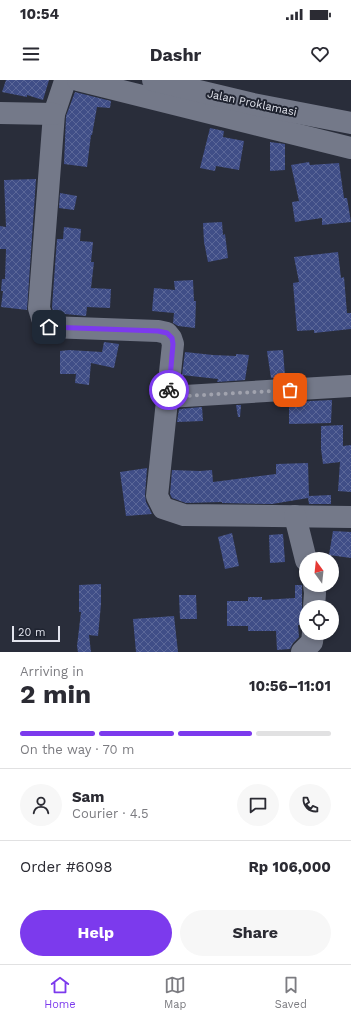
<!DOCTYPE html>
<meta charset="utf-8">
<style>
body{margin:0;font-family:"Work Sans",sans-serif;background:#f7f7f7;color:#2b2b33;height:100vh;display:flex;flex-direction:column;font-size:15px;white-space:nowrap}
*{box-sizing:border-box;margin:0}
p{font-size:13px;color:#7c7c81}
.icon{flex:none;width:22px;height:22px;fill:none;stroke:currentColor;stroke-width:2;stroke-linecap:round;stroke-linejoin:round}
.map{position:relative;height:572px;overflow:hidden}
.panel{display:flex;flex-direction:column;background:#fff;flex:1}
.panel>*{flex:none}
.needle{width:26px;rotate:345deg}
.tools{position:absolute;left:299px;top:472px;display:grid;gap:8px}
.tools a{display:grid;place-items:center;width:40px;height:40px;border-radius:50%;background:#fff;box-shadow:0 2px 6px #0003;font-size:20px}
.scale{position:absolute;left:12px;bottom:10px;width:48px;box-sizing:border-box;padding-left:4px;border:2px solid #e1e3ec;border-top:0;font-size:11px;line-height:14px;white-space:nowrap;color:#e1e3ec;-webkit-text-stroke:3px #1f2330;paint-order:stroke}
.pin{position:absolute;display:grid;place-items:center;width:34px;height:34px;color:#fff;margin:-17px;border-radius:8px;box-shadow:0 2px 6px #0006}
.courier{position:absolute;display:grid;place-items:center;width:40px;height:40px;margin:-20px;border:3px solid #7c3aed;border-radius:50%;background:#fff;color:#222;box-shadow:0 1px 5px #0007}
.head em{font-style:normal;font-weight:700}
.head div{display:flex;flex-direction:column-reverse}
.head{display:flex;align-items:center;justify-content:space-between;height:68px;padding:0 20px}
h1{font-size:26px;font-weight:700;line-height:30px}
.bar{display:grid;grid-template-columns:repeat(4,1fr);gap:6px 4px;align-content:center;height:48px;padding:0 20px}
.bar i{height:5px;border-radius:3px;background:#e1e1e2}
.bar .selected{background:#7c3aed}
.bar p{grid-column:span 4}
.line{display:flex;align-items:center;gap:10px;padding:0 20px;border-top:1px solid #e1e1e2}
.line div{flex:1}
.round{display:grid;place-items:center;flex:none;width:42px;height:42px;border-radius:21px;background:#f7f7f7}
.button{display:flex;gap:8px;margin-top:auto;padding:8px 20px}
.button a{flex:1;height:46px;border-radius:24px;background:#7c3aed;color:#fff;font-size:16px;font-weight:700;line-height:46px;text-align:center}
.button a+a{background:#f7f7f7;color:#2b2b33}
.status{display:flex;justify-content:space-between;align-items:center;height:28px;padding:0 20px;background:#fff;direction:ltr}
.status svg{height:11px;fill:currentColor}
header{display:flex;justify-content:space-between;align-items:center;height:52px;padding:0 20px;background:#fff;font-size:18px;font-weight:700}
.menu{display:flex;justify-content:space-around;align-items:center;height:56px;border-top:1px solid #e1e1e2;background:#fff;font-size:11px;color:#7c7c81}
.menu a{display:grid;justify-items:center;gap:2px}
.menu .selected{color:#7c3aed}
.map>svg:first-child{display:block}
</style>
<div class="status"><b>10:54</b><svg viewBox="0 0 49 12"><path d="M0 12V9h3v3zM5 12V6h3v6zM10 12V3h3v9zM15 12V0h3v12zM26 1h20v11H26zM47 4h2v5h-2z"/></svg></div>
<header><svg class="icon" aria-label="menu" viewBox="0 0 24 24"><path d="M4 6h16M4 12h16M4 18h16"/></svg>Dashr<svg class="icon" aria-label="heart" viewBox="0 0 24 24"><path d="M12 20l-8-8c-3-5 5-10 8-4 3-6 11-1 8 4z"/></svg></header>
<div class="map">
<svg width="351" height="572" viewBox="0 0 351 572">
<defs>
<pattern id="building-cross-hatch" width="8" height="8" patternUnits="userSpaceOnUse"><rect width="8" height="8" fill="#404e87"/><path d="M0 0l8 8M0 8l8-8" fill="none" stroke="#5b6798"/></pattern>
</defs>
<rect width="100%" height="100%" fill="#292d3a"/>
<g fill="url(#building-cross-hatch)">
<path d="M 6,0 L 49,0 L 43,20 L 27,15 L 27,17 L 2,12 Z"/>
<path d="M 75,12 L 111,21 L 110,28 L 97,27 L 92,55 L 91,55 L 87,87 L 64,84 L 66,36 Z"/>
<path d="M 210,48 L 224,51 L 223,57 L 244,61 L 239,90 L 216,86 L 215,91 L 200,88 Z"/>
<path d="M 270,62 L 285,64 L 285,90 L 270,91 Z"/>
<path d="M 309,82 L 310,85 L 339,83 L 344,118 L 347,118 L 351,142 L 322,145 L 322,138 L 295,142 L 292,122 L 299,121 L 291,85 Z"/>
<path d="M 36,99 L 27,230 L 1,227 L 3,211 L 1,211 L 2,199 L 5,199 L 6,169 L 0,169 L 0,146 L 6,147 L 4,100 Z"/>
<path d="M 60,113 L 77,116 L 74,130 L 59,128 Z"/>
<path d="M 222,142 L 223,155 L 225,154 L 228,178 L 208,182 L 204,162 L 203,143 Z"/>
<path d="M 64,147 L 81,149 L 80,161 L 93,162 L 91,182 L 94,182 L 91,208 L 111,209 L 110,228 L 87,227 L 86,236 L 65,234 L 65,235 L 55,235 L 53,232 L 52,227 L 57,159 L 63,159 Z"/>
<path d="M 338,172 L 341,198 L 344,197 L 347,233 L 351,233 L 351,249 L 314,253 L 314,250 L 297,251 L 293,203 L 299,202 L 294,177 Z"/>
<path d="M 193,200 L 194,221 L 196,221 L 195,248 L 178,246 L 173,243 L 174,233 L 152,231 L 154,208 L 175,210 L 174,201 Z"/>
<path d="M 104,262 L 119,264 L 114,288 L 91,283 L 89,305 L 75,303 L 76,294 L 60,294 L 60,271 L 69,270 L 102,272 Z"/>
<path d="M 283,270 L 285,297 L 271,298 L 267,271 Z"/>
<path d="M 185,272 L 213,275 L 236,276 L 236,274 L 249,275 L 245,300 L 217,302 L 218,299 L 182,295 Z"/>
<path d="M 332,320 L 331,343 L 289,344 L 289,322 Z"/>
<path d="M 236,325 L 241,325 L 240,337 L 238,337 Z"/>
<path d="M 202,327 L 203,341 L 177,342 L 179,329 Z"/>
<path d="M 343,345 L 343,366 L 351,365 L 351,412 L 338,411 L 340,382 L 323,384 L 321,369 L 321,346 Z"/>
<path d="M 308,383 L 309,416 L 331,415 L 331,424 L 309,424 L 308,418 L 272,424 L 222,423 L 222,422 L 186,423 L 172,418 L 170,414 L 172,390 L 200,391 L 212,390 L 213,402 L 276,394 L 276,384 Z"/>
<path d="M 147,388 L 145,415 L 146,422 L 152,434 L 126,436 L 120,392 Z"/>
<path d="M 333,451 L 351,452 L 351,478 L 329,475 Z"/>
<path d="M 232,453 L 239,486 L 225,489 L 218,457 Z"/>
<path d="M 283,454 L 285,482 L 270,483 L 269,455 Z"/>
<path d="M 101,504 L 101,524 L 98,556 L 89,555 L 91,572 L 78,572 L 77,566 L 81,532 L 79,532 L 79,505 Z"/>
<path d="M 295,505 L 302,505 L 302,526 L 303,532 L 306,536 L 306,543 L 303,545 L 298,545 L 299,557 L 293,563 L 290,569 L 277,570 L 276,551 L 248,551 L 248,546 L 227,546 L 227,521 L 248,521 L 248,517 L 262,517 L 262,520 L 295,518 Z"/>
<path d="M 179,515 L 196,515 L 197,539 L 180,539 Z"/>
<path d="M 174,536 L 178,572 L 136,572 L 133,539 Z"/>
</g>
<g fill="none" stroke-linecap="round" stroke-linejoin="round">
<g stroke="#747989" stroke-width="22">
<path d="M 68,0 L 64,4 L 54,34 L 39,228 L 42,238 L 49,247 L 158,251 L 167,253 L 171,258 L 173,264 L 157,416 L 163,428 L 184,435 L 351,437"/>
<path d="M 78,0 L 351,68"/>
<path d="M 153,0 L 253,24 L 351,43"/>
<path d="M 0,33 L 54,34"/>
<path d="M 168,317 L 351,306"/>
<path d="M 295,436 L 306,480"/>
<path d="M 314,505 L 315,513 L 314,527"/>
<path d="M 302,572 L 312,562 L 313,553"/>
</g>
</g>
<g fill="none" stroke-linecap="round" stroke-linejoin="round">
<path stroke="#a1a3ae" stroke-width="4" stroke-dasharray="0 7.2" d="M 169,310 L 168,317 L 290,310"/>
<path stroke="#7c3aed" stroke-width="5" d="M 49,247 L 158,251 L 167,253 L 172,258 L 173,264 L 169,310"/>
</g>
<g text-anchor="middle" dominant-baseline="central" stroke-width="4" stroke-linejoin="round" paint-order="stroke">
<g font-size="11" fill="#e1e3ec" stroke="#1f2330">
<text transform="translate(252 23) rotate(12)">Jalan Proklamasi</text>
</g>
</g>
</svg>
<div class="tools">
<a><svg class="needle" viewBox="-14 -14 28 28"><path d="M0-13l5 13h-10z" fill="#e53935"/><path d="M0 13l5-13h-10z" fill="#7c7c81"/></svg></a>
<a><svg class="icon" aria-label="locate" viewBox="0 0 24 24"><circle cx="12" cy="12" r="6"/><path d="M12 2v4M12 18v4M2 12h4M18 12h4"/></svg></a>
</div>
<div class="scale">20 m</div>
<div class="pin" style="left:290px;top:310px;background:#ea580c"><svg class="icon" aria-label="bag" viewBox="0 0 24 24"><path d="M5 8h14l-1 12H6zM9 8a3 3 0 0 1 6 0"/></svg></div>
<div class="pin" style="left:49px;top:247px;background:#1f2937"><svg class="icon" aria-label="home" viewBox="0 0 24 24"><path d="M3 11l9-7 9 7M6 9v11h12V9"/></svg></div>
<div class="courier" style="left:169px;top:310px"><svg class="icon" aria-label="bike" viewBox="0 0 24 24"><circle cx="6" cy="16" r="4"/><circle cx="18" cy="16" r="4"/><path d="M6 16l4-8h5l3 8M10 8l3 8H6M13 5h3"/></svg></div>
</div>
<section class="panel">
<div class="head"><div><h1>2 min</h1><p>Arriving in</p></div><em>10:56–11:01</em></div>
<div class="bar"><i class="selected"></i><i class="selected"></i><i class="selected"></i><i></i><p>On the way · 70 m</p></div>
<div class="line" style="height:72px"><a class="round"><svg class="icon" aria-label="person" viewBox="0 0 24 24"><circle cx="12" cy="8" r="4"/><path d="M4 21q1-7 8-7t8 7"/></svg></a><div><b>Sam</b><p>Courier · 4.5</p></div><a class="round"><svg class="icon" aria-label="chat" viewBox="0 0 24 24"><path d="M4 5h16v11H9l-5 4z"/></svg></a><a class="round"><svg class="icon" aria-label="phone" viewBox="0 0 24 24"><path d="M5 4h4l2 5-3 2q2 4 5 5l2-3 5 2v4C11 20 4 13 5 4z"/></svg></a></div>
<div class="line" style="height:52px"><div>Order #6098</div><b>Rp 106,000</b></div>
<div class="button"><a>Help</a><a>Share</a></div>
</section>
<nav class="menu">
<a class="selected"><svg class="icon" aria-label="home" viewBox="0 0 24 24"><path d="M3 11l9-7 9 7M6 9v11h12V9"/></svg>Home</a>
<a><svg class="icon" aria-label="map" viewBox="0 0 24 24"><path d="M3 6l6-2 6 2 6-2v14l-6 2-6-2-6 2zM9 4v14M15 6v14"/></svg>Map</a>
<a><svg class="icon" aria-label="saved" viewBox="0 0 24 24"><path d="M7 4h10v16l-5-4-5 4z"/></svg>Saved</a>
</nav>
